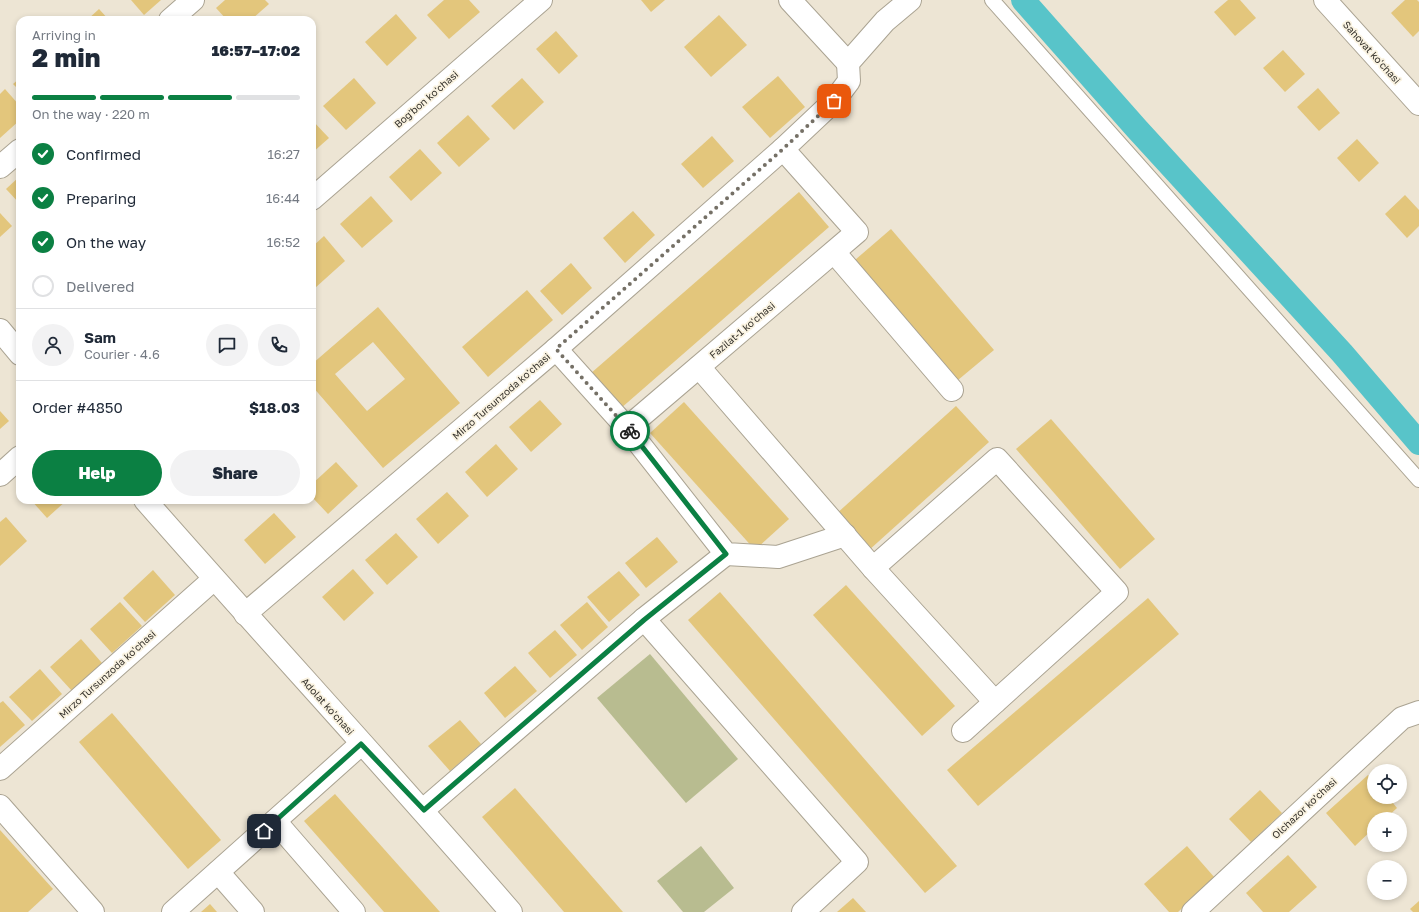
<!DOCTYPE html>
<meta charset="utf-8">
<style>
body{margin:0;font-family:"Golos Text",sans-serif;background:#f2f2f3;color:#1f2937;height:100vh;display:flex;flex-direction:column;font-size:15px;white-space:nowrap}
*{box-sizing:border-box;margin:0}
p{font-size:13px;color:#747a83}
.icon{flex:none;width:22px;height:22px;fill:none;stroke:currentColor;stroke-width:2;stroke-linecap:round;stroke-linejoin:round}
.map{position:relative;flex:1;overflow:hidden}
.details{position:absolute;left:16px;top:16px;width:300px;height:488px;display:flex;flex-direction:column;background:#fff;border-radius:12px;box-shadow:0 2px 6px #0003}
.details>*{flex:none}
.tools{position:absolute;left:1367px;top:764px;display:grid;gap:8px}
.tools a{display:grid;place-items:center;width:40px;height:40px;border-radius:50%;background:#fff;box-shadow:0 2px 6px #0003;font-size:20px}
.pin{position:absolute;display:grid;place-items:center;width:34px;height:34px;color:#fff;margin:-17px;border-radius:8px;box-shadow:0 2px 6px #0006}
.courier{position:absolute;display:grid;place-items:center;width:40px;height:40px;margin:-20px;border:3px solid #0b8043;border-radius:50%;background:#fff;color:#222;box-shadow:0 1px 5px #0007}
.headline em{font-style:normal;font-weight:800}
.headline div{display:flex;flex-direction:column-reverse}
.headline{display:flex;align-items:center;justify-content:space-between;height:68px;padding:0 16px}
h1{font-size:26px;font-weight:800;line-height:30px}
.bar{display:grid;grid-template-columns:repeat(4,1fr);gap:6px 4px;align-content:center;height:48px;padding:0 16px}
.bar i{height:5px;border-radius:3px;background:#e0e1e3}
.bar .active{background:#0b8043}
.bar p{grid-column:span 4}
.line{display:flex;align-items:center;gap:10px;padding:0 16px;border-top:1px solid #e0e1e3}
.line div{flex:1}
.round{display:grid;place-items:center;flex:none;width:42px;height:42px;border-radius:21px;background:#f2f2f3}
ol{padding:0 16px;list-style:none}
li{display:flex;align-items:center;gap:12px;height:44px}
li p{margin-inline-start:auto}
li .icon{padding:4px;border-radius:50%;background:#0b8043;color:#fff;stroke-width:4}
li:last-child{color:#747a83}
li i{width:22px;height:22px;border:2px solid #e0e1e3;border-radius:50%}
.primary-button{display:flex;gap:8px;margin-top:auto;padding:8px 16px}
.primary-button a{flex:1;height:46px;border-radius:24px;background:#0b8043;color:#fff;font-size:16px;font-weight:800;line-height:46px;text-align:center}
.primary-button a+a{background:#f2f2f3;color:#1f2937}
.map>svg:first-child{display:block}
</style>
<div class="map">
<svg width="1419" height="912" viewBox="0 0 1419 912">
<rect width="100%" height="100%" fill="#ede5d4"/>
<g fill="#b8bc90">
<path d="M 650,654 L 738,759 L 686,803 L 597,698 Z"/>
<path d="M 701,846 L 734,888 L 704,912 L 683,912 L 657,881 Z"/>
</g>
<g fill="none" stroke-linecap="round" stroke-linejoin="round">
<path stroke="#58c4c9" stroke-width="24" d="M 1023,0 L 1137,129 L 1342,353 L 1419,443"/>
</g>
<g fill="#e3c67c" fill-rule="evenodd">
<path d="M 131,0 L 161,0 L 144,15 Z"/>
<path d="M 225,0 L 265,0 L 269,4 L 251,20 L 227,20 L 216,8 Z"/>
<path d="M 444,0 L 469,0 L 480,12 L 449,39 L 427,15 Z"/>
<path d="M 641,0 L 665,0 L 651,12 Z"/>
<path d="M 1228,0 L 1240,0 L 1256,18 L 1235,36 L 1214,12 Z"/>
<path d="M 1405,0 L 1417,0 L 1419,2 L 1419,31 L 1413,37 L 1391,13 Z"/>
<path d="M 99,9 L 109,20 L 87,20 Z"/>
<path d="M 396,14 L 417,38 L 387,66 L 365,42 Z"/>
<path d="M 719,15 L 747,45 L 711,77 L 684,47 Z"/>
<path d="M 556,31 L 578,56 L 559,74 L 536,49 Z"/>
<path d="M 1283,50 L 1305,74 L 1285,92 L 1263,68 Z"/>
<path d="M 778,76 L 805,107 L 770,138 L 742,107 Z"/>
<path d="M 20,78 L 20,91 L 13,84 Z"/>
<path d="M 354,78 L 376,103 L 346,130 L 323,106 Z"/>
<path d="M 522,78 L 544,102 L 514,130 L 491,106 Z"/>
<path d="M 1318,88 L 1340,113 L 1319,131 L 1297,107 Z"/>
<path d="M 5,89 L 20,106 L 20,120 L 0,138 L 0,94 Z"/>
<path d="M 468,115 L 490,139 L 459,167 L 437,143 Z"/>
<path d="M 312,120 L 329,138 L 312,153 Z"/>
<path d="M 712,136 L 734,161 L 703,188 L 681,164 Z"/>
<path d="M 1357,139 L 1379,163 L 1359,182 L 1337,158 Z"/>
<path d="M 420,149 L 442,173 L 411,201 L 389,177 Z"/>
<path d="M 20,176 L 20,204 L 6,189 Z"/>
<path d="M 799,192 L 829,227 L 620,409 L 590,374 Z"/>
<path d="M 1405,195 L 1419,210 L 1419,226 L 1407,238 L 1385,214 Z"/>
<path d="M 371,196 L 393,221 L 362,248 L 340,224 Z"/>
<path d="M 633,211 L 655,235 L 625,263 L 603,238 Z"/>
<path d="M 0,213 L 12,226 L 0,237 Z"/>
<path d="M 891,229 L 994,350 L 958,380 L 855,260 Z"/>
<path d="M 324,236 L 345,261 L 315,288 L 312,285 L 312,247 Z"/>
<path d="M 571,263 L 592,288 L 562,315 L 540,291 Z"/>
<path d="M 527,290 L 553,320 L 488,377 L 462,347 Z"/>
<path d="M 378,307 L 460,403 L 383,468 L 312,386 L 312,364 ZM 373,342 L 405,379 L 367,411 L 335,374 Z"/>
<path d="M 540,400 L 562,424 L 531,452 L 509,427 Z"/>
<path d="M 684,402 L 789,519 L 755,550 L 650,433 Z"/>
<path d="M 956,406 L 989,442 L 868,551 L 835,515 Z"/>
<path d="M 0,411 L 9,421 L 0,429 Z"/>
<path d="M 1051,419 L 1155,539 L 1120,569 L 1016,449 Z"/>
<path d="M 496,444 L 518,469 L 487,497 L 465,472 Z"/>
<path d="M 336,462 L 358,486 L 328,514 L 312,497 L 312,484 Z"/>
<path d="M 447,492 L 469,516 L 438,544 L 416,519 Z"/>
<path d="M 31,500 L 67,500 L 47,518 Z"/>
<path d="M 274,513 L 296,537 L 265,564 L 244,540 Z"/>
<path d="M 6,517 L 27,541 L 0,566 L 0,522 Z"/>
<path d="M 396,533 L 418,557 L 387,585 L 365,560 Z"/>
<path d="M 657,537 L 678,562 L 646,588 L 625,563 Z"/>
<path d="M 353,569 L 374,593 L 344,621 L 322,597 Z"/>
<path d="M 153,570 L 175,595 L 145,622 L 123,598 Z"/>
<path d="M 619,571 L 640,595 L 609,622 L 587,597 Z"/>
<path d="M 846,585 L 955,706 L 922,736 L 813,615 Z"/>
<path d="M 720,592 L 957,866 L 925,893 L 688,620 Z"/>
<path d="M 1148,598 L 1179,634 L 978,806 L 947,770 Z"/>
<path d="M 120,602 L 142,626 L 112,653 L 90,629 Z"/>
<path d="M 587,602 L 608,627 L 582,650 L 560,625 Z"/>
<path d="M 555,630 L 577,655 L 550,678 L 528,653 Z"/>
<path d="M 81,639 L 102,663 L 72,691 L 50,667 Z"/>
<path d="M 515,666 L 537,691 L 505,718 L 484,693 Z"/>
<path d="M 40,669 L 62,694 L 32,721 L 9,697 Z"/>
<path d="M 3,701 L 25,725 L 0,747 L 0,703 Z"/>
<path d="M 112,713 L 221,840 L 188,869 L 79,742 Z"/>
<path d="M 460,720 L 481,744 L 450,771 L 428,746 Z"/>
<path d="M 1368,775 L 1374,782 L 1374,797 L 1388,797 L 1397,808 L 1385,819 L 1374,819 L 1374,828 L 1355,846 L 1326,813 Z"/>
<path d="M 515,788 L 623,912 L 564,912 L 482,817 Z"/>
<path d="M 1260,790 L 1282,813 L 1251,842 L 1229,819 Z"/>
<path d="M 335,794 L 440,912 L 384,912 L 304,821 Z"/>
<path d="M 0,830 L 53,889 L 28,912 L 0,912 Z"/>
<path d="M 1187,846 L 1215,878 L 1178,912 L 1169,912 L 1144,884 Z"/>
<path d="M 1288,855 L 1317,887 L 1289,912 L 1263,912 L 1246,893 Z"/>
<path d="M 853,898 L 866,912 L 837,912 Z"/>
<path d="M 1419,901 L 1419,912 L 1413,912 L 1410,909 Z"/>
<path d="M 210,904 L 217,912 L 201,912 Z"/>
</g>
<g fill="none" stroke-linecap="round" stroke-linejoin="round">
<defs>
<path id="lane" d="M 992,0 L 1419,480"/>
<g id="street">
<path d="M 790,0 L 848,63"/>
<path d="M 1325,0 L 1419,104"/>
<path d="M 170,20 L 193,0"/>
<path d="M 0,167 L 20,150"/>
<path d="M 312,199 L 541,0"/>
<path d="M 834,252 L 952,390"/>
<path d="M 0,330 L 20,354"/>
<path d="M 556,349 L 627,428 L 726,554 L 778,557 L 845,535"/>
<path d="M 699,367 L 873,568 L 995,702"/>
<path d="M 627,428 L 857,232 L 783,149"/>
<path d="M 0,475 L 20,457"/>
<path d="M 145,500 C 266,638 391,773 511,912"/>
<path d="M 873,568 L 997,459 L 1117,592 L 963,731"/>
<path d="M 245,614 L 556,349 L 783,149 L 834,101 L 849,81 L 848,63 L 885,21 L 910,0"/>
<path d="M 644,619 L 857,862 L 803,912"/>
<path d="M 0,769 L 214,579"/>
<path d="M 0,806 L 93,912"/>
<path d="M 423,810 L 644,619 L 726,554"/>
<path d="M 275,821 L 354,912"/>
<path d="M 218,872 L 253,912"/>
<path d="M 173,912 L 361,744"/>
<path d="M 1193,912 L 1402,718 L 1419,712"/>
</g>
</defs>
<use href="#lane" stroke="#aaa392" stroke-width="16"/>
<use href="#street" stroke="#aaa392" stroke-width="24"/>
<use href="#lane" stroke="#fff" stroke-width="14"/>
<use href="#street" stroke="#fff" stroke-width="22"/>
</g>
<g fill="none" stroke-linecap="round" stroke-linejoin="round">
<path stroke="#757066" stroke-width="4" stroke-dasharray="0 7.2" d="M 630,431 L 556,349 L 783,149 L 834,101"/>
<path stroke="#0b8043" stroke-width="5" d="M 264,831 L 361,744 L 424,810 L 644,620 L 726,554 L 630,431"/>
</g>
<g text-anchor="middle" dominant-baseline="central" stroke-width="3.5" stroke-linejoin="round" paint-order="stroke">
<g font-size="10" fill="#34312b" stroke="#faf3e1">
<text transform="translate(1372 52) rotate(48)">Sahovat ko'chasi</text>
<text transform="translate(426 99) rotate(-41)">Bog'bon ko'chasi</text>
<text transform="translate(742 330) rotate(-40)">Fazilat-1 ko'chasi</text>
<text transform="translate(501 396) rotate(-41)">Mirzo Tursunzoda ko'chasi</text>
<text transform="translate(107 674) rotate(-42)">Mirzo Tursunzoda ko'chasi</text>
<text transform="translate(328 706) rotate(48)">Adolat ko'chasi</text>
<text transform="translate(1304 808) rotate(-43)">Olchazor ko'chasi</text>
</g>
</g>
</svg>
<div class="tools">
<a><svg class="icon" aria-label="locate" viewBox="0 0 24 24"><circle cx="12" cy="12" r="6"/><path d="M12 2v4M12 18v4M2 12h4M18 12h4"/></svg></a>
<a>+</a>
<a>−</a>
</div>
<div class="pin" style="left:834px;top:101px;background:#ea580c"><svg class="icon" aria-label="bag" viewBox="0 0 24 24"><path d="M5 8h14l-1 12H6zM9 8a3 3 0 0 1 6 0"/></svg></div>
<div class="pin" style="left:264px;top:831px;background:#1f2937"><svg class="icon" aria-label="home" viewBox="0 0 24 24"><path d="M3 11l9-7 9 7M6 9v11h12V9"/></svg></div>
<div class="courier" style="left:630px;top:431px"><svg class="icon" aria-label="bike" viewBox="0 0 24 24"><circle cx="6" cy="16" r="4"/><circle cx="18" cy="16" r="4"/><path d="M6 16l4-8h5l3 8M10 8l3 8H6M13 5h3"/></svg></div>
<section class="details">
<div class="headline"><div><h1>2 min</h1><p>Arriving in</p></div><em>16:57–17:02</em></div>
<div class="bar"><i class="active"></i><i class="active"></i><i class="active"></i><i></i><p>On the way · 220 m</p></div>
<ol>
<li><svg class="icon" aria-label="check" viewBox="0 0 24 24"><path d="M5 12l5 5 9-10"/></svg>Confirmed<p>16:27</p></li>
<li><svg class="icon" aria-label="check" viewBox="0 0 24 24"><path d="M5 12l5 5 9-10"/></svg>Preparing<p>16:44</p></li>
<li><svg class="icon" aria-label="check" viewBox="0 0 24 24"><path d="M5 12l5 5 9-10"/></svg>On the way<p>16:52</p></li>
<li><i></i>Delivered</li>
</ol>
<div class="line" style="height:72px"><a class="round"><svg class="icon" aria-label="person" viewBox="0 0 24 24"><circle cx="12" cy="8" r="4"/><path d="M4 21q1-7 8-7t8 7"/></svg></a><div><b>Sam</b><p>Courier · 4.6</p></div><a class="round"><svg class="icon" aria-label="chat" viewBox="0 0 24 24"><path d="M4 5h16v11H9l-5 4z"/></svg></a><a class="round"><svg class="icon" aria-label="phone" viewBox="0 0 24 24"><path d="M5 4h4l2 5-3 2q2 4 5 5l2-3 5 2v4C11 20 4 13 5 4z"/></svg></a></div>
<div class="line" style="height:52px"><div>Order #4850</div><b>$18.03</b></div>
<div class="primary-button"><a>Help</a><a>Share</a></div>
</section>
</div>
